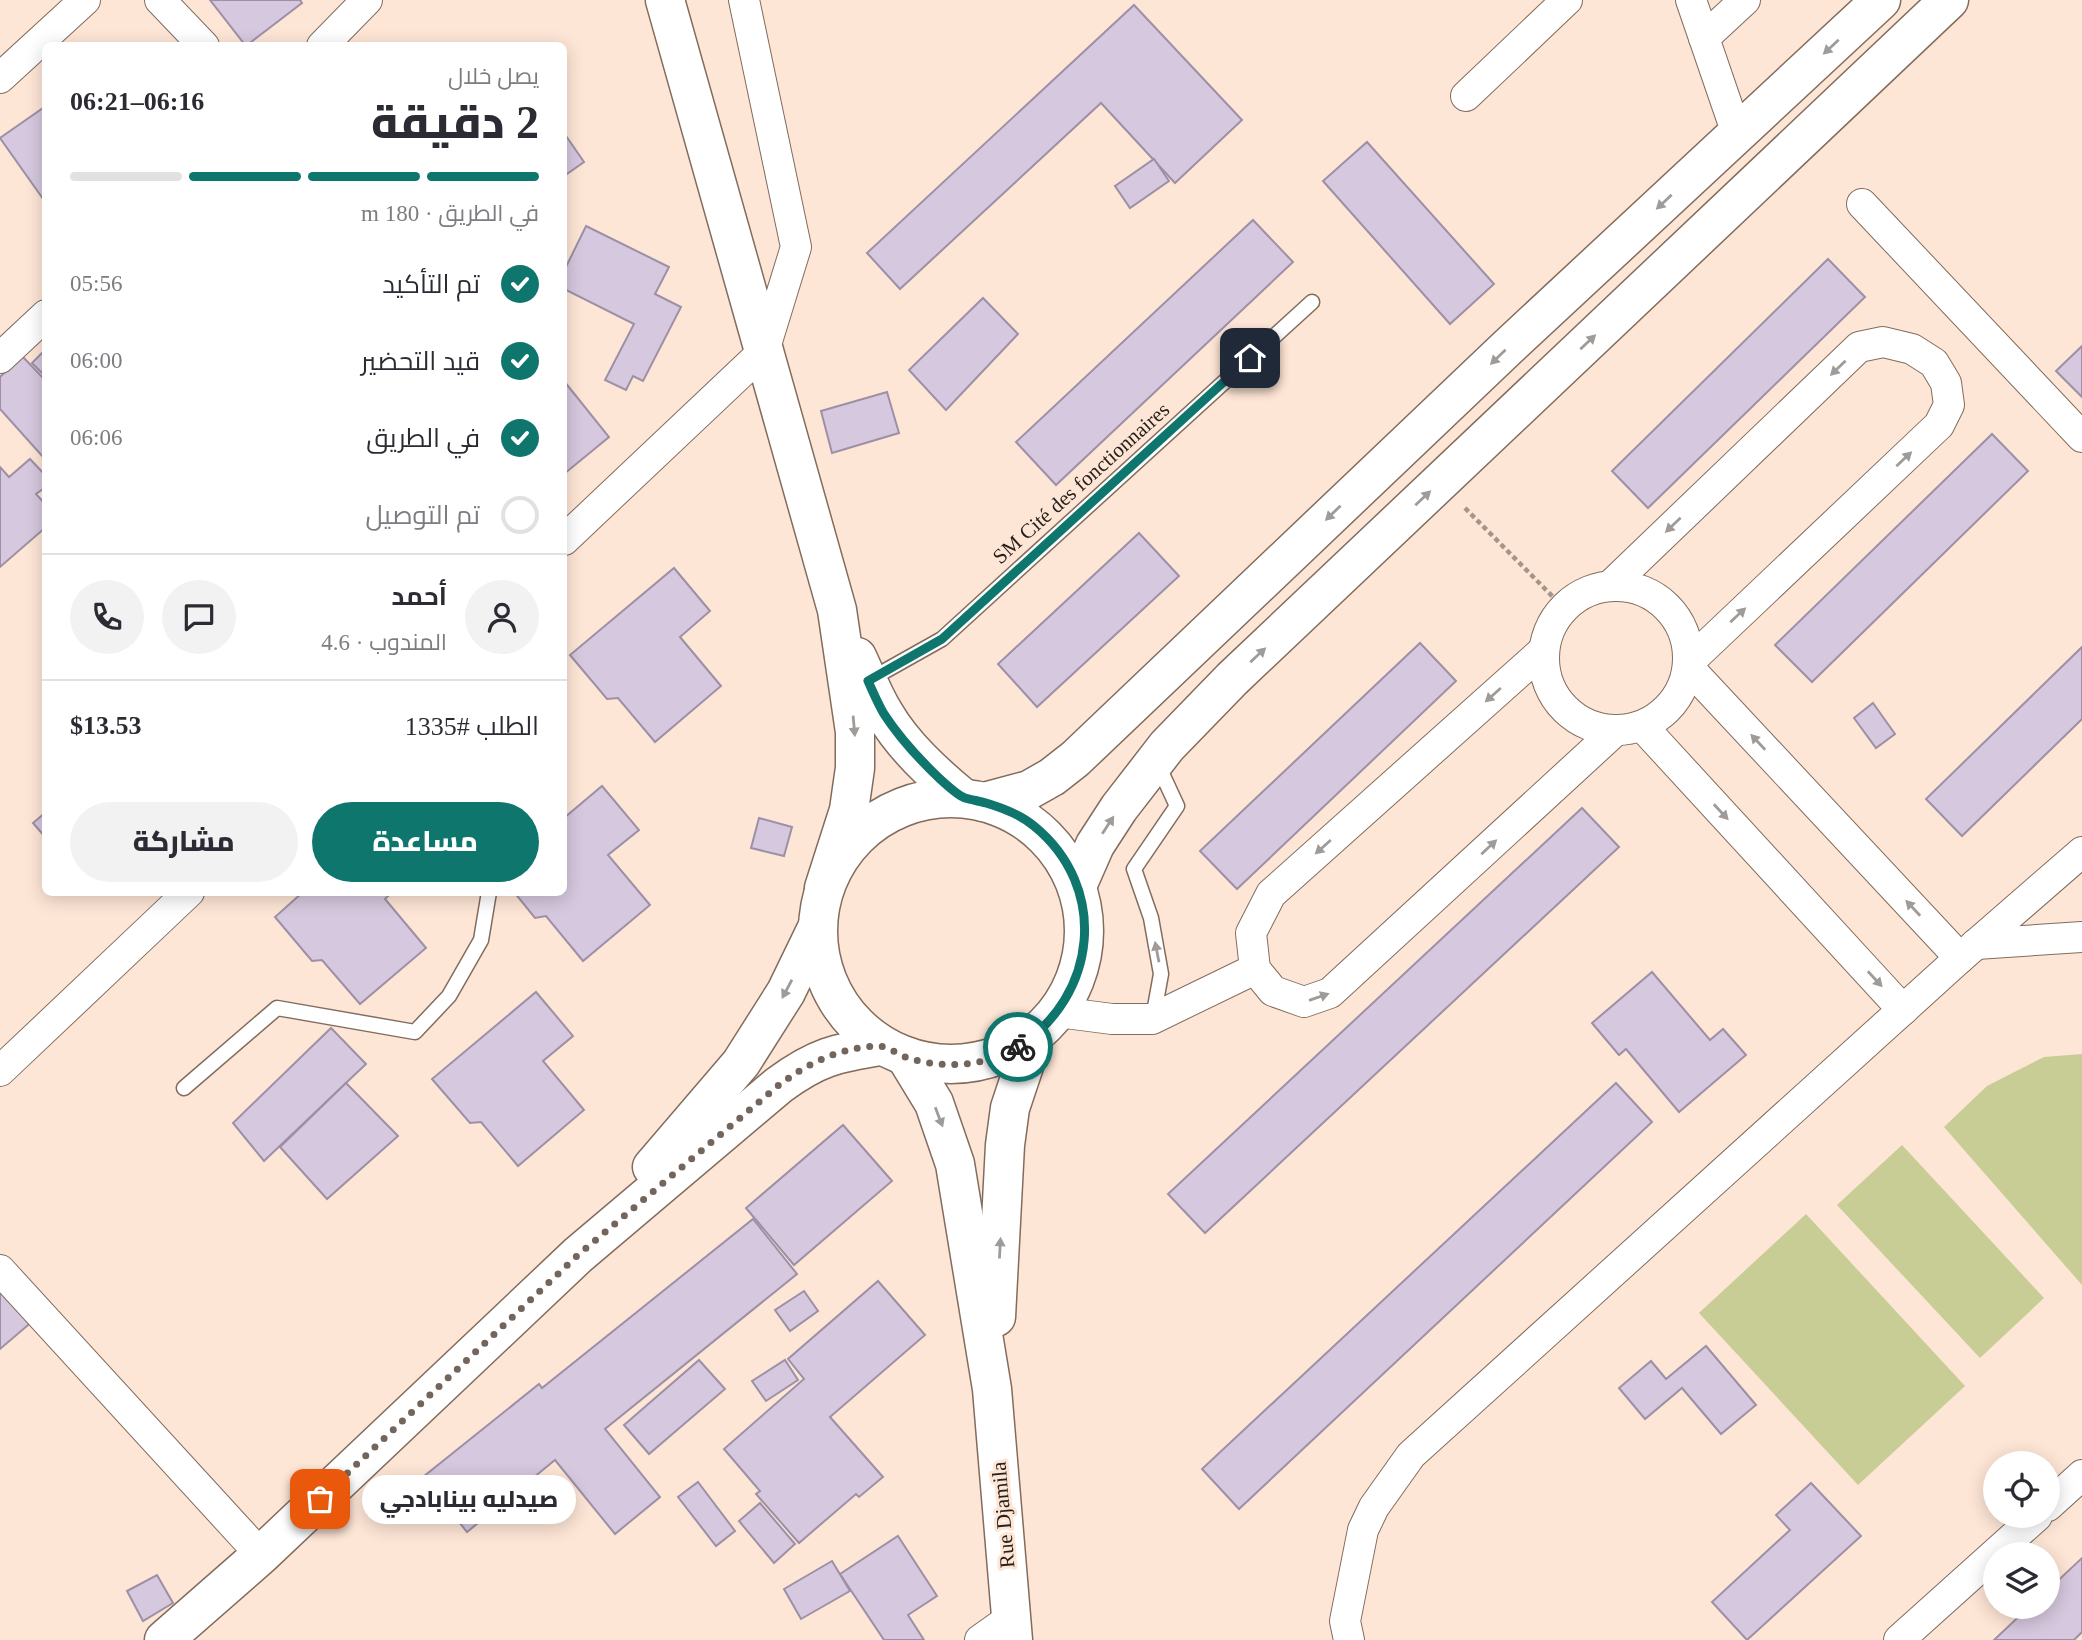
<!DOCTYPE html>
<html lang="ar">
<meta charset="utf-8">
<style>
body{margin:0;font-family:"Times New Roman",Cairo,serif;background:#f2f2f3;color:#2b2b33;direction:rtl;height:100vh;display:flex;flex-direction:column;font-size:26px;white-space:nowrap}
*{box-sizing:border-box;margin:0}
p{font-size:23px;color:#7c7c81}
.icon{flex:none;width:38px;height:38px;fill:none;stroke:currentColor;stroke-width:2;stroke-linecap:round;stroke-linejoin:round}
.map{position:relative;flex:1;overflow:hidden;direction:ltr}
.panel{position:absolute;left:42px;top:42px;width:525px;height:854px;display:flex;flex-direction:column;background:#fff;border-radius:10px;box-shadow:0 4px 18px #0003;direction:rtl}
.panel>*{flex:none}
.buttons{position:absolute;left:1983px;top:1451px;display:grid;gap:14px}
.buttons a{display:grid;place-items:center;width:77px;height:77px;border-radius:50%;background:#fff;box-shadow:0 4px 18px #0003;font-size:35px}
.pin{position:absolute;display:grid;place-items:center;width:60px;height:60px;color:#fff;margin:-30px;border-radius:14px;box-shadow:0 4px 10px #0006}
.courier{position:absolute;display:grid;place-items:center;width:70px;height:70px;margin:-35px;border:5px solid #0f766e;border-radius:50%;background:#fff;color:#222;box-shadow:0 2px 9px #0007}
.bubble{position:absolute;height:49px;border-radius:24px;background:#fff;box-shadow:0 4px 18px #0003;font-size:23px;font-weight:800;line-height:49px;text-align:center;direction:rtl}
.headline em{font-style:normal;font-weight:800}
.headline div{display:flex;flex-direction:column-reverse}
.headline{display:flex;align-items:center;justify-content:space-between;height:119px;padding:0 28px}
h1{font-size:46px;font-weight:800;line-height:52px}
.bar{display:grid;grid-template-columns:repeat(4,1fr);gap:10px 7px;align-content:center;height:84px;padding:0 28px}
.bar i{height:9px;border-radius:5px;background:#e1e1e2}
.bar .selected{background:#0f766e}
.bar p{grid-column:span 4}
.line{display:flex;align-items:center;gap:18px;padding:0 28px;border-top:2px solid #e1e1e2}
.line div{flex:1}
.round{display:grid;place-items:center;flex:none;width:74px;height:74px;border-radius:37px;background:#f2f2f3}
ol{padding:0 28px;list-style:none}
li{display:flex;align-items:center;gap:21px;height:77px}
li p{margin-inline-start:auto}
li .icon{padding:7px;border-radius:50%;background:#0f766e;color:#fff;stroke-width:4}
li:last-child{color:#7c7c81}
li i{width:38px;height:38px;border:4px solid #e1e1e2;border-radius:50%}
.action{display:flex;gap:14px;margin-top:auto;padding:14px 28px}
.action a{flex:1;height:80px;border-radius:42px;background:#0f766e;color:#fff;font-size:28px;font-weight:800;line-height:80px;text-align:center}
.action a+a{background:#f2f2f3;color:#2b2b33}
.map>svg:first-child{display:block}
</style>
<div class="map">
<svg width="2082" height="1640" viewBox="0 0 2082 1640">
<rect width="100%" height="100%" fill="#fee6d6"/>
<g fill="#c7cd94">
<path d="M 2082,1054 L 2082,1285 L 1944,1127 L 1987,1086 L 2044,1057 Z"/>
<path d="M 1902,1145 L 2044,1298 L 1980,1358 L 1837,1205 Z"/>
<path d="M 1806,1214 L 1965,1386 L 1858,1485 L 1699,1313 Z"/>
</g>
<g fill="#d6c8de" stroke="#9d90a6" stroke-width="2">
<path d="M 210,0 L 300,0 L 302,3 L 246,46 Z"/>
<path d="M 1134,5 L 1242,120 L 1175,183 L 1101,103 L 900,289 L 867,253 Z"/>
<path d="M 46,106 L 46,203 L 0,138 Z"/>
<path d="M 564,133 L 584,162 L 564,176 Z"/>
<path d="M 1367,142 L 1494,284 L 1450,324 L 1323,181 Z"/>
<path d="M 1154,159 L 1169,181 L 1130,208 L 1115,186 Z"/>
<path d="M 1253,220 L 1293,262 L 1056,485 L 1016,442 Z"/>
<path d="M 586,226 L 669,267 L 655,294 L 681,307 L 643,381 L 633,376 L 626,390 L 605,380 L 634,324 L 564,289 L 564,271 Z"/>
<path d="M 1828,259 L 1865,297 L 1648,508 L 1612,471 Z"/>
<path d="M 983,298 L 1018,334 L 946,410 L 909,370 Z"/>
<path d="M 2082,346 L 2082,397 L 2056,371 Z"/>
<path d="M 46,349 L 46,377 L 32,363 Z"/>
<path d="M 22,356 L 46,381 L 46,456 L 44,458 L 0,409 L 0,377 Z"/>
<path d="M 564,381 L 609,437 L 564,474 Z"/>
<path d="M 887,392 L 899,433 L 832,453 L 821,411 Z"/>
<path d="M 1992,434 L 2028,471 L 1812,682 L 1775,645 Z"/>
<path d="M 30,459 L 46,476 L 46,487 L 36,494 L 46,505 L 46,527 L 0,567 L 0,467 L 9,477 Z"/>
<path d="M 1139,533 L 1179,576 L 1037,707 L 998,664 Z"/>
<path d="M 674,568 L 710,611 L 680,637 L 721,686 L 655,742 L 618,698 L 607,699 L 570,655 Z"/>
<path d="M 1420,643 L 1456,681 L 1237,889 L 1200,851 Z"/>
<path d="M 2082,647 L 2082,719 L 1962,836 L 1926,799 Z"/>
<path d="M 1873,703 L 1895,734 L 1876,748 L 1854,718 Z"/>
<path d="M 602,786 L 639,830 L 608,855 L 650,905 L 583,961 L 546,916 L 535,918 L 514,892 L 564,892 L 564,818 Z"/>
<path d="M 1582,808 L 1619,847 L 1205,1233 L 1168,1194 Z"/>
<path d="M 46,812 L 46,838 L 33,823 Z"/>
<path d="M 759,818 L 792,827 L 784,856 L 751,848 Z"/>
<path d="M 303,892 L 392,892 L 385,899 L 426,948 L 360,1004 L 322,960 L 312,961 L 275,917 Z"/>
<path d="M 1652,972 L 1710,1040 L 1723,1029 L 1746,1055 L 1679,1112 L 1626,1049 L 1619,1055 L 1592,1023 Z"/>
<path d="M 536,992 L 573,1036 L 543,1061 L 584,1110 L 518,1166 L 481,1122 L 470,1123 L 432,1079 Z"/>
<path d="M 331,1028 L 366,1064 L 264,1161 L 233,1123 Z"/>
<path d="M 346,1083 L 398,1136 L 327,1199 L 280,1147 Z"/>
<path d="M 1616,1083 L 1652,1122 L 1239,1509 L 1202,1469 Z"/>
<path d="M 843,1125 L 892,1181 L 794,1265 L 746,1208 Z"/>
<path d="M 753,1219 L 797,1274 L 605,1429 L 660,1497 L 615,1534 L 555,1460 L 467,1532 L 423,1477 L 539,1384 L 542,1388 Z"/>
<path d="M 878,1281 L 925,1335 L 830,1417 L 883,1477 L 859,1497 L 856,1494 L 799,1543 L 756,1494 L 760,1491 L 724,1449 L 804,1379 L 788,1359 Z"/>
<path d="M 0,1285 L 34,1320 L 0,1349 Z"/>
<path d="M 804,1291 L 818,1311 L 790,1331 L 775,1310 Z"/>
<path d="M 1706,1346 L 1756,1405 L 1721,1434 L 1682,1388 L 1645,1419 L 1619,1388 L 1651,1361 L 1666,1379 Z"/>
<path d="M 699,1360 L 725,1389 L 649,1454 L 624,1425 Z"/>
<path d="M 785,1360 L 798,1380 L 766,1401 L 752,1381 Z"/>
<path d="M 698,1482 L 735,1531 L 716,1546 L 678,1497 Z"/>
<path d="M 1811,1483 L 1861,1536 L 1747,1640 L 1712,1602 L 1790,1530 L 1776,1515 Z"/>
<path d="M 760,1503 L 795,1544 L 774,1563 L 739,1521 Z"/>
<path d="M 898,1536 L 937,1596 L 908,1615 L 924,1640 L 884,1640 L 840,1574 Z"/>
<path d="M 2082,1558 L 2082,1632 L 2074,1640 L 1994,1640 L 2030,1606 L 2048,1606 L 2048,1590 Z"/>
<path d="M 832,1561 L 850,1591 L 801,1619 L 784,1589 Z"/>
<path d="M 157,1575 L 173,1603 L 143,1621 L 127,1591 Z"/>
</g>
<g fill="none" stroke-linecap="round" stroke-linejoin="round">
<defs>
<g id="lane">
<path d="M 869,680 L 942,639 L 1312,302"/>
<path d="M 1153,1018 L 1161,974 L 1151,918 L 1134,869 L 1177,806 L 1158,765"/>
<path d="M 184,1088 L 277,1008 L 415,1032 L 449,996 L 481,940 L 489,892"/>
</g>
<g id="street">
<path d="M 160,0 L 204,46"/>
<path d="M 1691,0 L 1737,134"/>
<path d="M 1704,38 L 1745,0"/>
<path d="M 322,46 L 367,0"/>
<path d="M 0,78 L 85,0"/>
<path d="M 1466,96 L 1567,0"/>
<path d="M 1862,204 L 2082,437"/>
<path d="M 0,358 L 46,315"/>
<path d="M 564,540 L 764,351 L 796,247 L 744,0"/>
<circle cx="1616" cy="658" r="72"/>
<path d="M 1610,586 L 1859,347 L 1883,342 L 1912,349 L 1934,363 L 1946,383 L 1949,405 L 1939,425 L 1689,662"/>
<path d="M 1544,650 L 1271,894 L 1251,933 L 1255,969 L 1273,991 L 1304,1002 L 1330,993 L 1615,731"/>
<path d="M 1688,667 L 1960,958"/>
<path d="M 1642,726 L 1903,1010"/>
<path d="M 1976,944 L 2082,937"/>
<path d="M 1058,1012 L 1112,1019 L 1152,1019 L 1255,969"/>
<path d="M 0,1071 L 189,892"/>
<path d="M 0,1270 L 261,1555"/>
<path d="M 2048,1506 L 2082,1475"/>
<path d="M 980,1640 L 1011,1618"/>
<path d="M 1349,1640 L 1345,1621 L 1363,1530 L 1374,1507 L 1411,1455 L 1960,958 L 2082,852"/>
<path d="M 1899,1640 L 2037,1516"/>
</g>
<g id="secondary">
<path d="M 665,0 L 837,610 L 855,732 L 855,768 L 849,810 L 824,888"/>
<path d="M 857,657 C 866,676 873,695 884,713 C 903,746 934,774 963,798"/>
<circle cx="951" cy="931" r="133"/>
<path d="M 906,1057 L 934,1103 L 955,1164 L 992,1389 L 1013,1640"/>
<path d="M 996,1317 L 1005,1145 L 1010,1108 L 1034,1036"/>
</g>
<g id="primary">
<path d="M 652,1167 L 741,1063 L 786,992 L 817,928"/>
<path d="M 164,1640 L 261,1555 L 578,1255 L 779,1085 C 817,1057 836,1053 881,1046"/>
</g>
<g id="highway">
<path d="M 984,802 L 1029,790 L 1052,777 L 1075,759 L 1508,347 L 1881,0"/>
<path d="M 1077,886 L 1095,845 L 1119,808 L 1167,746 L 1232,679 L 1949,0"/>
</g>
</defs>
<use href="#lane" stroke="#826c5e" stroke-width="17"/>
<use href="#street" stroke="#826c5e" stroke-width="32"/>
<use href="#secondary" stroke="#826c5e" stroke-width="41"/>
<use href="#primary" stroke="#826c5e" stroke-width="41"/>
<use href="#highway" stroke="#826c5e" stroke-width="41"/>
<path stroke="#a59488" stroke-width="4.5" stroke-dasharray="5 3.5" stroke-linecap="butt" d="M 1465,508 L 1564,608"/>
<use href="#lane" stroke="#fff" stroke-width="14"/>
<use href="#street" stroke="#fff" stroke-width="30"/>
<use href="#secondary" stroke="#fff" stroke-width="38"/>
<use href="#primary" stroke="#fff" stroke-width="38"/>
<use href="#highway" stroke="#fff" stroke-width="38"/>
</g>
<defs><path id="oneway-solid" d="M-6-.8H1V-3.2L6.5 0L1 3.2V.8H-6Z" transform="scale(1.75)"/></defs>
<g fill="#9e9b98">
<use href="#oneway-solid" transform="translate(1831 47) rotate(137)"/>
<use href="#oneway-solid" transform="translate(1664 202) rotate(137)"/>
<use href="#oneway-solid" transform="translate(1588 342) rotate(-43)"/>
<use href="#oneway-solid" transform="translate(1498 357) rotate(136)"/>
<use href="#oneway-solid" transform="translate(1838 368) rotate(136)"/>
<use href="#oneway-solid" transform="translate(1904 459) rotate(-43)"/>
<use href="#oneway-solid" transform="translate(1423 498) rotate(-43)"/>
<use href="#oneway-solid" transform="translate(1333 513) rotate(136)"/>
<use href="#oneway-solid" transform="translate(1673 525) rotate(136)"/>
<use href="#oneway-solid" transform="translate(1738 615) rotate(-43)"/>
<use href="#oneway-solid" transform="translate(1258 655) rotate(-43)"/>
<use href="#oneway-solid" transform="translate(1493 695) rotate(138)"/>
<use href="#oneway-solid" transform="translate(854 726) rotate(85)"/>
<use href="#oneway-solid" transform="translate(1758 742) rotate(-133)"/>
<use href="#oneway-solid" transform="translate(1721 812) rotate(47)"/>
<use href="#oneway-solid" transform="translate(1108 825) rotate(-57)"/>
<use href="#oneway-solid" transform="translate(1323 847) rotate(138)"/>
<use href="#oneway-solid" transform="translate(1489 847) rotate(-43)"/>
<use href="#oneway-solid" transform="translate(1913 908) rotate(-133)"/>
<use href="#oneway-solid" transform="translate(1157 952) rotate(-101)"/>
<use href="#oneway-solid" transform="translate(1875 979) rotate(47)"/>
<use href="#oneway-solid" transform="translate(787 989) rotate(118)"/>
<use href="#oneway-solid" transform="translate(1319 997) rotate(-19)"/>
<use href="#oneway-solid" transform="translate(939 1117) rotate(69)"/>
<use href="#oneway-solid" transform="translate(1000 1248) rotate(-87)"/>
</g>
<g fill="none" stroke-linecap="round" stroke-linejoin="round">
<path stroke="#73655c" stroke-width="7" stroke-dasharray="0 12.6" d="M 320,1499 L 578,1255 L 779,1085 C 808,1063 841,1047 878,1046 C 888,1046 898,1055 908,1058 C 944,1069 985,1067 1018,1047"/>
<path stroke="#0f766e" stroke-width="9" d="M 1018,1047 C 1098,996 1109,887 1034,826 C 1020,814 1003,808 986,803 C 979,801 972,800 965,798 C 957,795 947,785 940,779 C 920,760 899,737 884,714 C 878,704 873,692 868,681 L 942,639 L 1250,358"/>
</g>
<g text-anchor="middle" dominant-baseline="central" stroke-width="6" stroke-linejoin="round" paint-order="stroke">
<g font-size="21" fill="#28201a" stroke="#fee6d6">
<text transform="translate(1081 483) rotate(-42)">SM Cité des fonctionnaires</text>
<text transform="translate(1003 1515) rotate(-95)">Rue Djamila</text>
</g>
</g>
</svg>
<div class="buttons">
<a><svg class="icon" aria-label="locate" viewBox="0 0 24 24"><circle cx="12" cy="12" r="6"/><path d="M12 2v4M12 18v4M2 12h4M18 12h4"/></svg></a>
<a><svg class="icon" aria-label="layers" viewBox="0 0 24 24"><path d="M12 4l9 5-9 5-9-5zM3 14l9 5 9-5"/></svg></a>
</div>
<div class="pin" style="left:320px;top:1499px;background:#ea580c"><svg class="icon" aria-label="bag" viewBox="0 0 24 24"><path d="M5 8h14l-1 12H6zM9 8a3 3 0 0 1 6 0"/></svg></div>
<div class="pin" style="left:1250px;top:358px;background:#1f2937"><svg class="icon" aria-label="home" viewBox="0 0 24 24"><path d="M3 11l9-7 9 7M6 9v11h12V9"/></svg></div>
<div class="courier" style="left:1018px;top:1047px"><svg class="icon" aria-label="bike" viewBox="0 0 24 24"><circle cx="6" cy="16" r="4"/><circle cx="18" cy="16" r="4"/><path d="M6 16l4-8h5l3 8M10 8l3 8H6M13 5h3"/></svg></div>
<div class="bubble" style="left:362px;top:1475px;width:214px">صيدليه بينابادجي</div>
<section class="panel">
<div class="headline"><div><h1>2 دقيقة</h1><p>يصل خلال</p></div><em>06:16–06:21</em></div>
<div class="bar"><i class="selected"></i><i class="selected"></i><i class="selected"></i><i></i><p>في الطريق · 180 m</p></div>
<ol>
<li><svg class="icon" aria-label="check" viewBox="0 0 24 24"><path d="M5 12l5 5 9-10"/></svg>تم التأكيد<p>05:56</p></li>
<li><svg class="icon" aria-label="check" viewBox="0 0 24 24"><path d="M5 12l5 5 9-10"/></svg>قيد التحضير<p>06:00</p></li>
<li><svg class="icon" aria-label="check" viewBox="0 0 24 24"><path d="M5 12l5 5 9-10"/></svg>في الطريق<p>06:06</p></li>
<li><i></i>تم التوصيل</li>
</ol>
<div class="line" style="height:126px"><a class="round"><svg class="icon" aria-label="person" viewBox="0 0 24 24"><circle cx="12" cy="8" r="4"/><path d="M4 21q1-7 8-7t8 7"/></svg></a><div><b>أحمد</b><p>المندوب · 4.6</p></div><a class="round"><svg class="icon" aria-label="chat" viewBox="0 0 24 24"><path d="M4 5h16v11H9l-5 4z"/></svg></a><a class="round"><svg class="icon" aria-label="phone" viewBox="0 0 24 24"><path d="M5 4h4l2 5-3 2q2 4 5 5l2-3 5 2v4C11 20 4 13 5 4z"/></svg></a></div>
<div class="line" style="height:91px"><div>الطلب #1335</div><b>$13.53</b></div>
<div class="action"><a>مساعدة</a><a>مشاركة</a></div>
</section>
</div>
